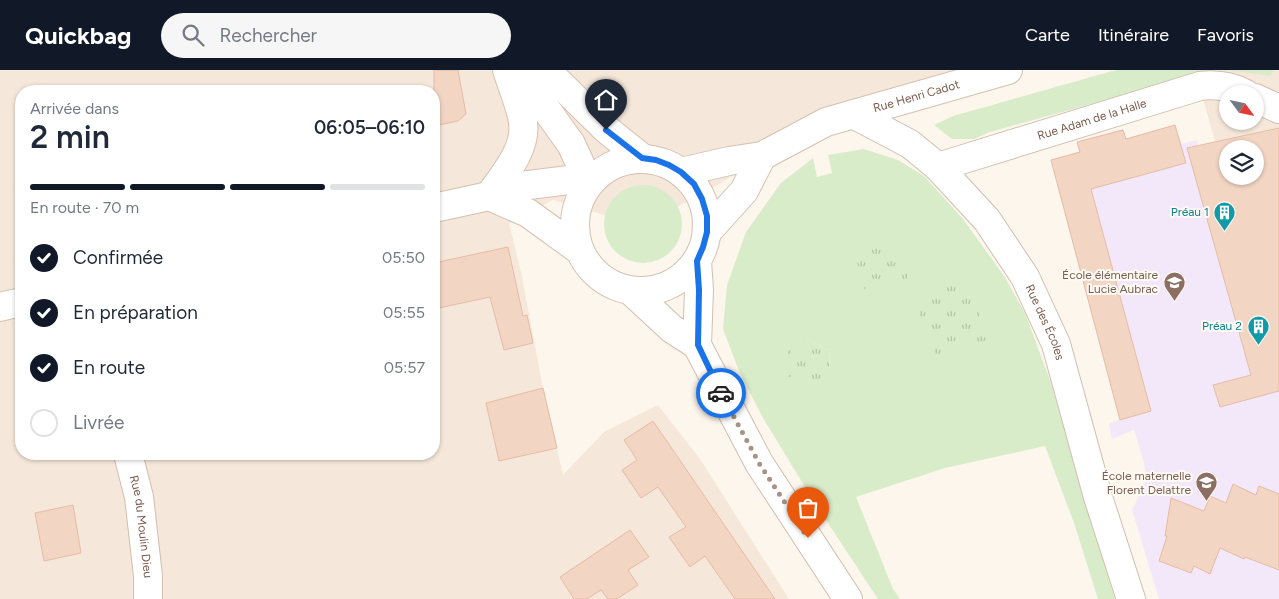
<!DOCTYPE html>
<html lang="fr">
<meta charset="utf-8">
<style>
body{margin:0;font-family:Figtree,sans-serif;background:#f6f6f7;color:#1f2937;height:100vh;display:flex;flex-direction:column;font-size:19px;white-space:nowrap}
*{box-sizing:border-box;margin:0}
p{font-size:16px;color:#747a83}
.icon{flex:none;width:28px;height:28px;fill:none;stroke:currentColor;stroke-width:2;stroke-linecap:round;stroke-linejoin:round}
.map{position:relative;flex:1;overflow:hidden}
.sheet{position:absolute;left:15px;top:15px;width:425px;height:375px;display:flex;flex-direction:column;background:#fff;border-radius:20px;box-shadow:0 1px 4px #0004}
.sheet>*{flex:none}
.needle{width:32px;rotate:123deg}
.fabs{position:absolute;left:1219px;top:15px;display:grid;gap:10px}
.fabs a{display:grid;place-items:center;width:45px;height:45px;border-radius:50%;background:#fff;box-shadow:0 1px 4px #0004;font-size:25px}
.pin{position:absolute;display:grid;place-items:center;width:42px;height:42px;color:#fff;margin:-51px -21px;border-radius:50% 50% 50% 0;rotate:-45deg;box-shadow:0 0 5px #0007}
.pin .icon{rotate:45deg}
.courier{position:absolute;display:grid;place-items:center;width:50px;height:50px;margin:-25px;border:4px solid #1a73e8;border-radius:50%;background:#fff;color:#222;box-shadow:0 1px 6px #0007}
.summary em{font-style:normal;font-weight:600}
.summary div{display:flex;flex-direction:column-reverse}
.summary{display:flex;align-items:center;justify-content:space-between;height:85px;padding:0 15px}
h1{font-size:32px;font-weight:600;line-height:38px}
.bar{display:grid;grid-template-columns:repeat(4,1fr);gap:8px 5px;align-content:center;height:60px;padding:0 15px}
.bar i{height:6px;border-radius:4px;background:#e0e1e3}
.bar .on{background:#111827}
.bar p{grid-column:span 4}
ol{padding:0 15px;list-style:none}
li{display:flex;align-items:center;gap:15px;height:55px}
li p{margin-inline-start:auto}
li .icon{padding:5px;border-radius:50%;background:#111827;color:#fff;stroke-width:4}
li:last-child{color:#747a83}
li i{width:28px;height:28px;border:2px solid #e0e1e3;border-radius:50%}
header{display:flex;align-items:center;gap:30px;box-sizing:border-box;height:70px;padding:0 25px;background:#111827;color:#fff}
header strong{font-size:24px}
nav{display:flex;gap:28px;margin-inline-start:auto;font-size:18px}
.search{width:350px;height:45px;background:#f6f6f7;display:flex;align-items:center;gap:12px;box-sizing:border-box;padding:0 18px;border-radius:28px;color:#747a83;font-size:19px}
.map>svg:first-child{display:block}
</style>
<header>
<strong>Quickbag</strong>
<div class="search"><svg class="icon" aria-label="search" viewBox="0 0 24 24"><circle cx="10" cy="10" r="6"/><path d="M15 15l6 6"/></svg>Rechercher</div>
<nav><a>Carte</a><a>Itinéraire</a><a>Favoris</a></nav>
</header>
<div class="map">
<svg width="1279" height="529" viewBox="0 0 1279 529">
<defs>
<pattern id="park-tufts" width="24" height="20" patternUnits="userSpaceOnUse" patternTransform="scale(1.25)"><rect width="24" height="20" fill="#d8ecc9"/><path d="M3 7l-1-3M5 7V3M7 7l1-3M15 17l-1-3M17 17v-4M19 17l1-3" fill="none" stroke="#b4c2a5"/></pattern>
</defs>
<rect width="100%" height="100%" fill="#fdf6ec"/>
<g fill="#f5e8da" fill-rule="evenodd">
<path d="M 0,0 L 1008,0 L 762,86 L 721,113 L 642,156 L 553,130 L 509,153 L 521,202 L 542,313 L 563,405 L 604,362 L 658,335 L 700,389 L 789,529 L 0,529 ZM 21,21 L 434,21 L 434,384 L 21,384 Z"/>
<path d="M 1195,0 L 1279,0 L 1279,251 L 1218,82 ZM 1228,24 L 1255,24 L 1255,51 L 1228,51 ZM 1228,79 L 1255,79 L 1255,106 L 1228,106 Z"/>
</g>
<path fill="#f3e8fa" d="M 1175,55 L 1181,74 L 1197,70 L 1201,86 L 1279,251 L 1279,529 L 1159,529 L 1132,440 L 1147,409 L 1143,389 L 1134,360 L 1112,369 L 1109,354 L 1120,349 L 1051,90 L 1080,82 L 1077,72 L 1123,59 L 1126,69 Z"/>
<g fill="#d8ecc9" fill-rule="evenodd">
<path d="M 1116,0 L 1274,0 L 1270,6 L 1243,2 L 1215,0 L 990,62 L 974,69 L 952,69 L 934,55 L 953,46 Z"/>
<path d="M 864,79 L 898,90 L 924,106 L 963,149 L 1004,206 L 1025,243 L 1051,313 L 1115,529 L 1098,529 L 1074,453 L 1045,376 L 945,398 L 856,427 L 893,519 L 900,529 L 878,529 L 816,435 L 763,348 L 739,301 L 723,259 L 727,215 L 746,162 L 781,113 L 813,88 L 817,107 L 832,103 L 828,85 ZM 808,269 L 829,281 L 830,304 Z"/>
<circle cx="643" cy="154" r="39"/>
</g>
<g fill="url(#park-tufts)">
<path d="M 900,172 L 908,209 L 863,219 L 855,183 Z"/>
<path d="M 968,209 L 988,270 L 937,287 L 914,230 Z"/>
<path d="M 808,269 L 829,281 L 830,304 L 809,318 L 788,306 L 787,282 Z"/>
</g>
<g fill="#f3d5c3" stroke="#e6bba3" fill-rule="evenodd">
<path d="M 434,0 L 458,0 L 466,44 L 458,51 L 434,56 Z"/>
<path d="M 1175,55 L 1186,93 L 1091,119 L 1151,341 L 1120,350 L 1051,90 L 1080,82 L 1077,72 L 1123,60 L 1126,69 Z"/>
<path d="M 1279,58 L 1279,321 L 1220,337 L 1213,315 L 1251,305 L 1187,78 ZM 1228,79 L 1255,79 L 1255,106 L 1228,106 Z"/>
<path d="M 508,177 L 523,246 L 527,245 L 533,273 L 504,280 L 490,227 L 434,239 L 434,193 Z"/>
<path d="M 543,318 L 557,378 L 499,391 L 486,333 Z"/>
<path d="M 653,351 L 775,529 L 735,529 L 705,486 L 690,497 L 669,467 L 686,457 L 658,417 L 641,428 L 622,400 L 637,390 L 624,370 Z"/>
<path d="M 1233,414 L 1256,425 L 1259,416 L 1279,424 L 1279,500 L 1245,487 L 1244,489 L 1220,478 L 1210,504 L 1194,496 L 1191,503 L 1159,491 L 1167,466 L 1165,466 L 1171,428 L 1204,441 L 1210,426 L 1226,433 Z"/>
<path d="M 73,435 L 81,483 L 44,491 L 35,443 Z"/>
<path d="M 630,460 L 649,487 L 628,500 L 638,515 L 617,529 L 608,529 L 601,520 L 587,529 L 574,529 L 560,507 Z"/>
</g>
<g fill="none" stroke-linecap="round" stroke-linejoin="round">
<defs>
<g id="street">
<path d="M 1255,28 L 1279,39"/>
<path id="s1" d="M 853,44 L 910,74 L 938,97 L 987,150 L 1025,207 L 1056,274 L 1098,427 L 1131,529"/>
<path id="s2" d="M 938,97 L 1200,16 C 1217,14 1231,16 1246,24"/>
<path d="M 697,191 L 699,220 L 697,275"/>
<path d="M 631,221 L 672,259 L 697,275 L 759,393 L 848,529"/>
<path id="s3" d="M 128,384 L 139,427 L 148,506 L 148,529"/>
</g>
<g id="secondary">
<path d="M 513,0 L 541,32 L 571,74 L 589,113"/>
<path d="M 546,0 L 606,59 L 642,88"/>
<circle cx="641" cy="155" r="66"/>
<path id="s4" d="M 681,102 L 729,91 L 762,86 L 826,52 L 1008,0"/>
<path d="M 489,126 C 503,106 527,79 523,53 C 522,39 511,14 507,0"/>
<path d="M 489,126 L 528,143 L 579,180"/>
<path d="M 434,138 L 489,126 L 513,117 L 569,110 L 587,116"/>
<path d="M 707,162 L 744,121 L 762,86"/>
<path d="M 0,237 L 21,232"/>
</g>
</defs>
<use href="#street" stroke="#d1beb0" stroke-width="30"/>
<use href="#secondary" stroke="#d6c0b0" stroke-width="30"/>
<use href="#street" stroke="#fff" stroke-width="28"/>
<use href="#secondary" stroke="#fff" stroke-width="28"/>
</g>
<g fill="none" stroke-linecap="round" stroke-linejoin="round">
<path stroke="#a89285" stroke-width="5" stroke-dasharray="0 9" d="M 721,323 L 759,393 L 808,468"/>
<path stroke="#1a73e8" stroke-width="6" d="M 606,60 L 642,88 L 656,90 L 669,95 L 681,102 L 694,114 L 702,129 L 707,146 L 707,162 L 703,177 L 697,191 L 699,220 L 698,275 L 721,323"/>
</g>
<defs>
<symbol id="building-pin" viewBox="-11 -11 22 30"><path d="M0 17L-7.5 6A9.5 9.5 0 1 1 7.5 6Z" fill="#0f9aa8" stroke="#fffaf3"/><path d="M-4-6H4V6H1V3H-1V6H-4ZM-2.5-4.3h1.7v1.8h-1.7ZM.8-4.3h1.7v1.8H.8ZM-2.5-1h1.7V.8h-1.7ZM.8-1h1.7V.8H.8Z" fill="#fff"/></symbol>
<symbol id="school-pin" viewBox="-11 -11 22 30"><path d="M0 17L-7.5 6A9.5 9.5 0 1 1 7.5 6Z" fill="#8d6e63" stroke="#fffaf3"/><path d="M0-5L7-2L0 1L-7-2ZM-4 1L0 2.5L4 1V4Q0 6-4 4Z" fill="#fff"/></symbol>
</defs>
<g fill-rule="evenodd">
<use href="#building-pin" x="1212" y="130" width="25" height="34"/>
<use href="#school-pin" x="1162" y="200" width="25" height="34"/>
<use href="#building-pin" x="1246" y="244" width="25" height="34"/>
<use href="#school-pin" x="1194" y="400" width="25" height="34"/>
</g>
<g text-anchor="middle" dominant-baseline="central" stroke-width="4" stroke-linejoin="round" paint-order="stroke">
<g font-size="12" fill="#7a5c4d" stroke="#fffaf3">
<text stroke="none"><textPath href="#s4" startOffset="249">Rue Henri Cadot</textPath></text>
<text stroke="none"><textPath href="#s2" startOffset="161">Rue Adam de la Halle</textPath></text>
<text stroke="none"><textPath href="#s1" startOffset="291">Rue des Écoles</textPath></text>
<text stroke="none"><textPath href="#s3" startOffset="74">Rue du Moulin Dieu</textPath></text>
</g>
<g font-size="12" fill="#0d838f" stroke="#fffaf3" text-anchor="end">
<text x="1209" y="142">Préau 1</text>
<text x="1242" y="256">Préau 2</text>
</g>
<g font-size="12" fill="#785e54" stroke="#fffaf3" text-anchor="end">
<text x="1158" y="205">École élémentaire<tspan x="1158" dy="14">Lucie Aubrac</tspan></text>
<text x="1191" y="406">École maternelle<tspan x="1191" dy="14">Florent Delattre</tspan></text>
</g>
</g>
</svg>
<div class="fabs">
<a><svg class="needle" viewBox="-14 -14 28 28"><path d="M0-13l5 13h-10z" fill="#e53935"/><path d="M0 13l5-13h-10z" fill="#747a83"/></svg></a>
<a><svg class="icon" aria-label="layers" viewBox="0 0 24 24"><path d="M12 4l9 5-9 5-9-5zM3 14l9 5 9-5"/></svg></a>
</div>
<div class="pin" style="left:808px;top:468px;background:#ea580c"><svg class="icon" aria-label="bag" viewBox="0 0 24 24"><path d="M5 8h14l-1 12H6zM9 8a3 3 0 0 1 6 0"/></svg></div>
<div class="pin" style="left:606px;top:60px;background:#1f2937"><svg class="icon" aria-label="home" viewBox="0 0 24 24"><path d="M3 11l9-7 9 7M6 9v11h12V9"/></svg></div>
<div class="courier" style="left:721px;top:323px"><svg class="icon" aria-label="car" viewBox="0 0 24 24"><path d="M5 17H2v-5l4-1 3-4h7l3 4 3 1v5h-3M9 17h6M6 11h13"/><circle cx="7" cy="17" r="2"/><circle cx="17" cy="17" r="2"/></svg></div>
<section class="sheet">
<div class="summary"><div><h1>2 min</h1><p>Arrivée dans</p></div><em>06:05–06:10</em></div>
<div class="bar"><i class="on"></i><i class="on"></i><i class="on"></i><i></i><p>En route · 70 m</p></div>
<ol>
<li><svg class="icon" aria-label="check" viewBox="0 0 24 24"><path d="M5 12l5 5 9-10"/></svg>Confirmée<p>05:50</p></li>
<li><svg class="icon" aria-label="check" viewBox="0 0 24 24"><path d="M5 12l5 5 9-10"/></svg>En préparation<p>05:55</p></li>
<li><svg class="icon" aria-label="check" viewBox="0 0 24 24"><path d="M5 12l5 5 9-10"/></svg>En route<p>05:57</p></li>
<li><i></i>Livrée</li>
</ol>
</section>
</div>
